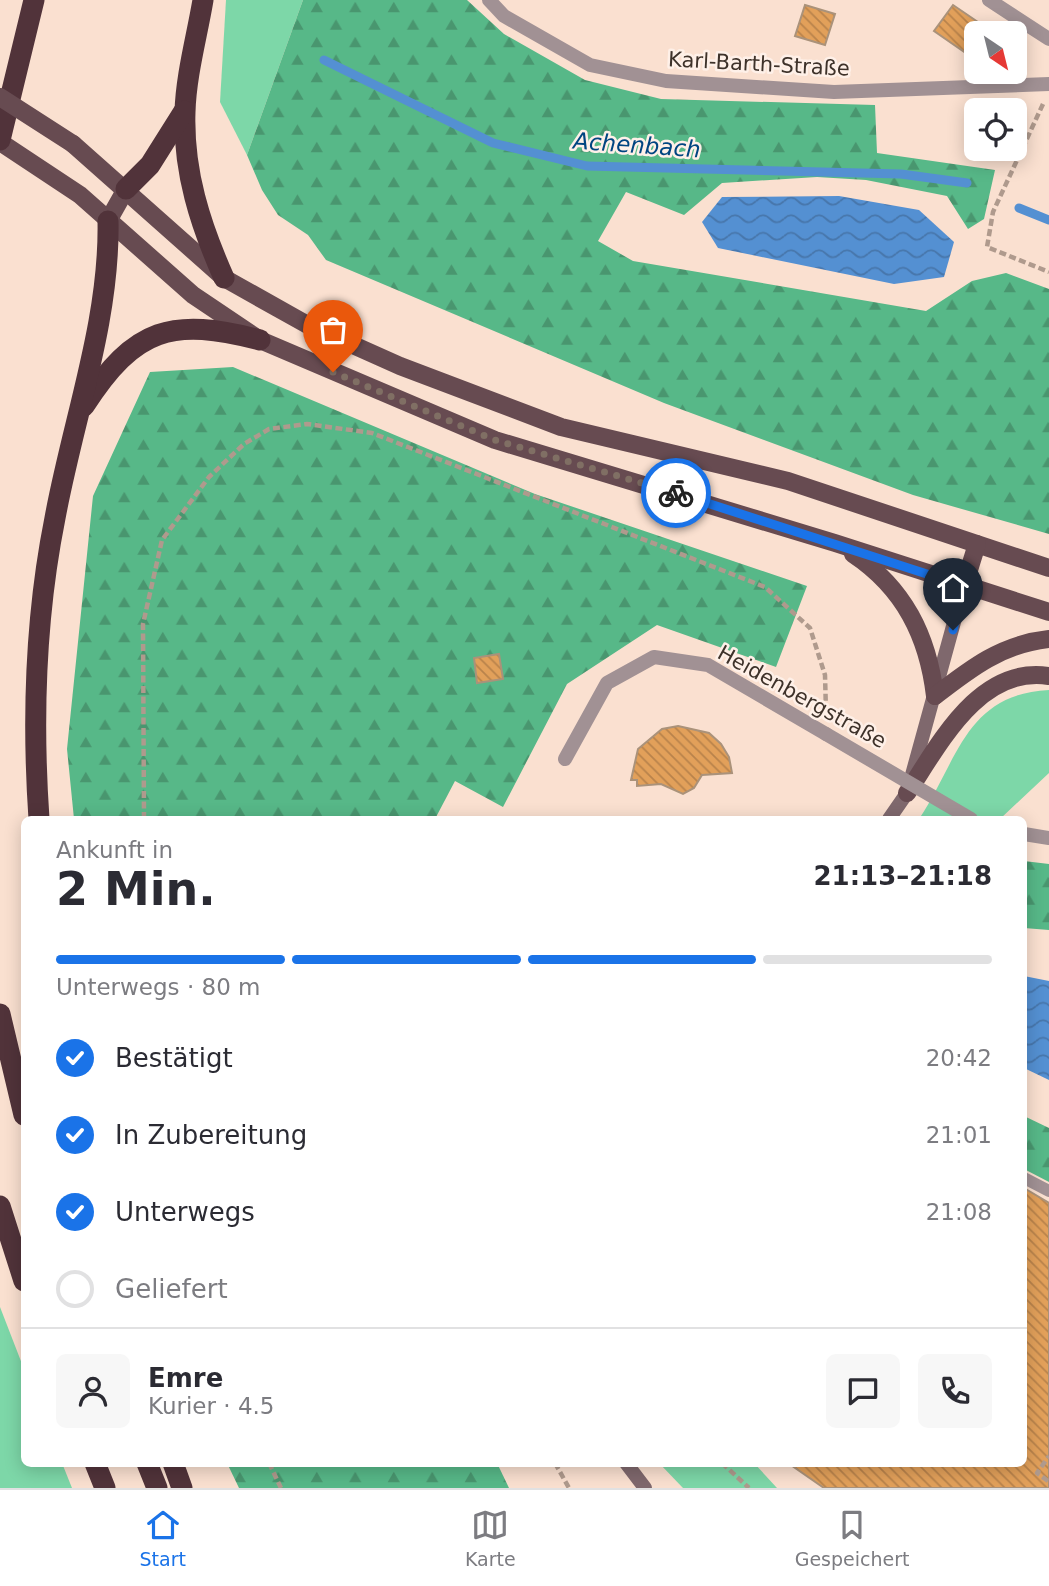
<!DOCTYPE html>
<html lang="de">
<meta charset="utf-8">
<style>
body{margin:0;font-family:"DejaVu Sans",sans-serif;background:#f7f7f7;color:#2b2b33;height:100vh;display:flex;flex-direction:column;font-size:26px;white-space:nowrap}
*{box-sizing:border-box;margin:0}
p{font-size:23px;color:#7c7c81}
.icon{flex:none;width:38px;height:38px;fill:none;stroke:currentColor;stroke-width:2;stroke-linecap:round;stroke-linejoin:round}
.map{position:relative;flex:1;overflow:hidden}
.details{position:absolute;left:21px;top:816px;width:1006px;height:651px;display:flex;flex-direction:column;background:#fff;border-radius:10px;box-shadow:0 4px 18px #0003}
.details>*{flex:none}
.needle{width:46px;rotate:145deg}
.tools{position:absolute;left:964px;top:21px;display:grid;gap:14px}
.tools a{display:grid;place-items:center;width:63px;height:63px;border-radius:10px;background:#fff;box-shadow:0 4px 18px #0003;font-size:35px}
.pin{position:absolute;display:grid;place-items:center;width:60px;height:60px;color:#fff;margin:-72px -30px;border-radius:50% 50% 50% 0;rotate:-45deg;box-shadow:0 0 7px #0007}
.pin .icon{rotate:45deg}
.courier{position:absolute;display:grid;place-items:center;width:70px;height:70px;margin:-35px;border:5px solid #1a73e8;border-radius:50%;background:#fff;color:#222;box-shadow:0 2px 9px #0007}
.head em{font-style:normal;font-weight:600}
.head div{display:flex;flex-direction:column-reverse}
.head{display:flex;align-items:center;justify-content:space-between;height:119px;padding:0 35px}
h1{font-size:46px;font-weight:600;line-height:52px}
.bar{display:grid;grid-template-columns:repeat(4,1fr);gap:10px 7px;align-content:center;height:84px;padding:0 35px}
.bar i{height:9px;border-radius:5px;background:#e1e1e2}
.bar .on{background:#1a73e8}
.bar p{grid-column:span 4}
.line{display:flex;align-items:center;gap:18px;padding:0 35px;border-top:2px solid #e1e1e2}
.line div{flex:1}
.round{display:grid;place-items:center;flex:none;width:74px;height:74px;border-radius:10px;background:#f7f7f7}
ol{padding:0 35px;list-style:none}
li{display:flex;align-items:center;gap:21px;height:77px}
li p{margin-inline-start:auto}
li .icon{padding:7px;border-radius:50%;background:#1a73e8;color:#fff;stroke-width:4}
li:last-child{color:#7c7c81}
li i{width:38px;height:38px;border:4px solid #e1e1e2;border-radius:50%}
.dock{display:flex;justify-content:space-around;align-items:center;height:98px;border-top:2px solid #e1e1e2;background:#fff;font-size:19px;color:#7c7c81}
.dock a{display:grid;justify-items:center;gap:4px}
.dock .on{color:#1a73e8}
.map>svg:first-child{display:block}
</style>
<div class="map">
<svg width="1049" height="1488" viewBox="0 0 1049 1488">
<defs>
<pattern id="forest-firs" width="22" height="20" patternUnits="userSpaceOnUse" patternTransform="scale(1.75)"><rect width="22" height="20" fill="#57b888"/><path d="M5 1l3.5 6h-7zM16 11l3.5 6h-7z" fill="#49966f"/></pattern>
<pattern id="water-waves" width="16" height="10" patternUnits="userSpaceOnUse" patternTransform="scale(1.75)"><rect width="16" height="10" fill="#5490d2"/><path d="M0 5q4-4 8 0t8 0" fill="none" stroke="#4776ab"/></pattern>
<pattern id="building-back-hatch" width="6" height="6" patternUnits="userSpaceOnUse" patternTransform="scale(1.75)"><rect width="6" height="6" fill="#e2a05a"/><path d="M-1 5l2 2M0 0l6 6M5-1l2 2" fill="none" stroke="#b9834b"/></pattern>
</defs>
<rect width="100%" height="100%" fill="#fae0d0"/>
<g fill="#7dd7a8">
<path d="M 226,0 L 303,0 L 247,155 L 220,102 Z"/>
<path d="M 1049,690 L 1049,773 L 1000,819 L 919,819 C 958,761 965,694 1049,690 Z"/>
<path d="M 0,1307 L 24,1369 L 24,1463 L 62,1463 L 72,1488 L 0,1488 Z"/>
<path d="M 659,1463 L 754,1463 L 777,1488 L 683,1488 Z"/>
</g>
<g fill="url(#forest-firs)">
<path d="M 303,0 L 467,0 L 504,34 L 585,80 L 661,99 L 875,105 L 877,153 L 995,170 L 984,219 L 968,229 L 947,196 L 866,180 L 817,177 L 722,183 L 684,215 L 626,192 L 598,241 L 633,261 L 926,311 L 972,281 L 1006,273 L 1049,289 L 1049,534 L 913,495 L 664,403 L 326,260 L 308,235 L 278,215 L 262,190 L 247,155 Z"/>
<path d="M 233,367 L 535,494 L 807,586 L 776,667 L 657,625 L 567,684 L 503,807 L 455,781 L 435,819 L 74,819 L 67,749 L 93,496 L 150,372 Z"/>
<path d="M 1024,861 L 1049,864 L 1049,930 L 1024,928 Z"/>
<path d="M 1024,1116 L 1049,1128 L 1049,1182 L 1024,1169 Z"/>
<path d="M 227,1463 L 497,1463 L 509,1488 L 239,1488 Z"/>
</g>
<g fill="url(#water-waves)">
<path d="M 839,196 L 919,210 L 954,242 L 944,277 L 894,284 L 718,248 L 702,222 L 722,197 Z"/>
<path d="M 1024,976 L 1049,981 L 1049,1080 L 1024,1068 Z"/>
</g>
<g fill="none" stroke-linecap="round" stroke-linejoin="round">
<g stroke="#5490d2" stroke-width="9">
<path d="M 324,60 L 493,143 L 587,166 L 901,174 L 967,183"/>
<path d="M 1019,208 L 1049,220"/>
</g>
</g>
<g fill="url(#building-back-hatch)" stroke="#aa927a" stroke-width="2">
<path d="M 805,5 L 835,14 L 825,45 L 795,36 Z"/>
<path d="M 953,5 L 994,33 L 976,33 L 976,60 L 934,31 Z"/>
<path d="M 499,654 L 503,679 L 477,683 L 474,658 Z"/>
<path d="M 678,726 L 709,733 L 721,744 L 729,757 L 732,773 L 702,775 L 694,788 L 683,794 L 661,784 L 637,786 L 637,780 L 631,780 L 638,749 L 662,729 Z"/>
<path d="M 1024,1188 L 1049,1203 L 1049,1488 L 824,1488 L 788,1463 L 1024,1463 Z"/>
</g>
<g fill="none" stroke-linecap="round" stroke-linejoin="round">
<g stroke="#af9a8d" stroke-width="4.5" stroke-dasharray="7 3.5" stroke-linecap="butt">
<path d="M 1043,104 L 993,212 L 987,247 L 1049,272"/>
<path d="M 144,819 L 143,624 L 162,540 L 209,477 L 244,444 L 269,429 L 307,424 L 372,433 L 765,587 L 810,628 L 825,675 L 826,712"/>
<path d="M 269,1463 L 281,1488"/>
<path d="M 555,1463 L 569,1488"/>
<path d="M 722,1463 L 749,1488"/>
<path d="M 1048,1481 L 1037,1473 L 1049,1456"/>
</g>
<path stroke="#a19194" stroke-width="12" d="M 1024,1178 L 1049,1191"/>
<g stroke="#a19194" stroke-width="14">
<path d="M 489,0 L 504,16 L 590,65 L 666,81 L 834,92 L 1049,84"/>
<path d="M 989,0 L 1049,39"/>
<path d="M 565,759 L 607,683 L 654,657 L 708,665 L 826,734"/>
<path d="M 1024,834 L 1049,838"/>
</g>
<g stroke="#7f686d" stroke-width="14">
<path d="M 889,819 L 907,793 L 964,586"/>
<path d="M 626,1463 L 645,1488"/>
</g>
<g stroke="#674b51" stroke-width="18">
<path d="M 0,142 L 80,195 L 193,295 L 260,340 L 495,440 L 835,543 L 1049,612"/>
<path d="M 73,144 L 224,278 L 306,324 L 400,366 L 561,427 L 788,481 L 1049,568"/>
<path d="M 108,221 L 126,189"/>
<path d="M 853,554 C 904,588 928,636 935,696"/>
<path d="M 964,586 L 977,544"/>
<path d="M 935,696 C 971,668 1002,644 1049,639"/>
<path d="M 907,793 C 939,745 979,665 1049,676"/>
</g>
<g stroke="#51333a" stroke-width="21">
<path d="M 203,0 C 197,36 186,75 185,112 C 183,171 200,224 224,278"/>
<path d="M 0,140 L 34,0"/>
<path d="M 126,189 L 150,165 L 184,111"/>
<path d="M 84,406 C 135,327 172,317 260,340"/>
<path d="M 39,819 C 32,717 35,618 55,518 C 73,420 110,321 108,221"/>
<path d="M 0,1014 L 24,1115"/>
<path d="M 0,1206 L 24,1281"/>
<path d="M 95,1463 L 105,1488"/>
<path d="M 147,1463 L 157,1488"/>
<path d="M 173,1463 L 182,1488"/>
</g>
<path stroke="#a19194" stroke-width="14" d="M 826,734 L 971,819"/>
<path stroke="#674b51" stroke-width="18" d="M 0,97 L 73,144"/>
</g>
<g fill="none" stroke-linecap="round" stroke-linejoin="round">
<path stroke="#806f64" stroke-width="7" stroke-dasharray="0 12.6" d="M 333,372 L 495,440 L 676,493"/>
<path stroke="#1a73e8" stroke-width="9" d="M 676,493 L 964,586 L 953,630"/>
</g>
<g text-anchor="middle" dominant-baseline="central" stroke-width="5" stroke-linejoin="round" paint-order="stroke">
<g font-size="21" fill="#3e322a" stroke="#fef0e8">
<text transform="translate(759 64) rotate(3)">Karl-Barth-Straße</text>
<text transform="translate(802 697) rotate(29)">Heidenbergstraße</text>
</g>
<g font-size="23" font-style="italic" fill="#004581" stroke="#fef0e8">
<text transform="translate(637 145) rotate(4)">Achenbach</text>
</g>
</g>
</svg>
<div class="tools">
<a><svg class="needle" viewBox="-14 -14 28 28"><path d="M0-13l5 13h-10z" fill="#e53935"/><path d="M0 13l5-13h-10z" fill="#7c7c81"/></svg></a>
<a><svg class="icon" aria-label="locate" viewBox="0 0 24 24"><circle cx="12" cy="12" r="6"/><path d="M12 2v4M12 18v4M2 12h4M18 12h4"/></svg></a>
</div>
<div class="pin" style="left:333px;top:372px;background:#ea580c"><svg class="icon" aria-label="bag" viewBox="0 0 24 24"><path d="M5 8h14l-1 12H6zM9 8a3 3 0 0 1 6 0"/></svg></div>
<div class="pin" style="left:953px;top:630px;background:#1f2937"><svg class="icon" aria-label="home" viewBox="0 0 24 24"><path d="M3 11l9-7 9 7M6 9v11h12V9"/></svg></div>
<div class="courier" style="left:676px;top:493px"><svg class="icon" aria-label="bike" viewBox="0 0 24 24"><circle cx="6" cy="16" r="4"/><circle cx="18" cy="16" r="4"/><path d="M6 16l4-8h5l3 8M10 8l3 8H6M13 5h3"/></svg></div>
<section class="details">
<div class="head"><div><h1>2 Min.</h1><p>Ankunft in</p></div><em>21:13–21:18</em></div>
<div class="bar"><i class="on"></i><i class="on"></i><i class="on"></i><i></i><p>Unterwegs · 80 m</p></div>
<ol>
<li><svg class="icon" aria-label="check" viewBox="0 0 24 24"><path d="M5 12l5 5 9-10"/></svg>Bestätigt<p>20:42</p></li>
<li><svg class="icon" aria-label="check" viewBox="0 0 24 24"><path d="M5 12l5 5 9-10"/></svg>In Zubereitung<p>21:01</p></li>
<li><svg class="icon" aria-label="check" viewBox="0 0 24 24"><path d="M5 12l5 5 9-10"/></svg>Unterwegs<p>21:08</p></li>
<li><i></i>Geliefert</li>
</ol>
<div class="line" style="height:126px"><a class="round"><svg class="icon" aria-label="person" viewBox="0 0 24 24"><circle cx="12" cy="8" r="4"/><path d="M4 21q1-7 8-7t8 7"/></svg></a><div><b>Emre</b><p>Kurier · 4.5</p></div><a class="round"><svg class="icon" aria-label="chat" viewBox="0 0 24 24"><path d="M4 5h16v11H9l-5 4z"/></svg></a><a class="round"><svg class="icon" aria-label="phone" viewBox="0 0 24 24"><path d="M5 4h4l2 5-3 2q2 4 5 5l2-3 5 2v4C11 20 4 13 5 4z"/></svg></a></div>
</section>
</div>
<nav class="dock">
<a class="on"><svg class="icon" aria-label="home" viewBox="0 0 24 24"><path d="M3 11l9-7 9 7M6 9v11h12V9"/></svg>Start</a>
<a><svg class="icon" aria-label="map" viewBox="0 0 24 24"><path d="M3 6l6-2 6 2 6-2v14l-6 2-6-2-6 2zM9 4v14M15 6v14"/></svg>Karte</a>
<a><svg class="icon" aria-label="saved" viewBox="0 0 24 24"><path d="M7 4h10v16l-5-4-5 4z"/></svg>Gespeichert</a>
</nav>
